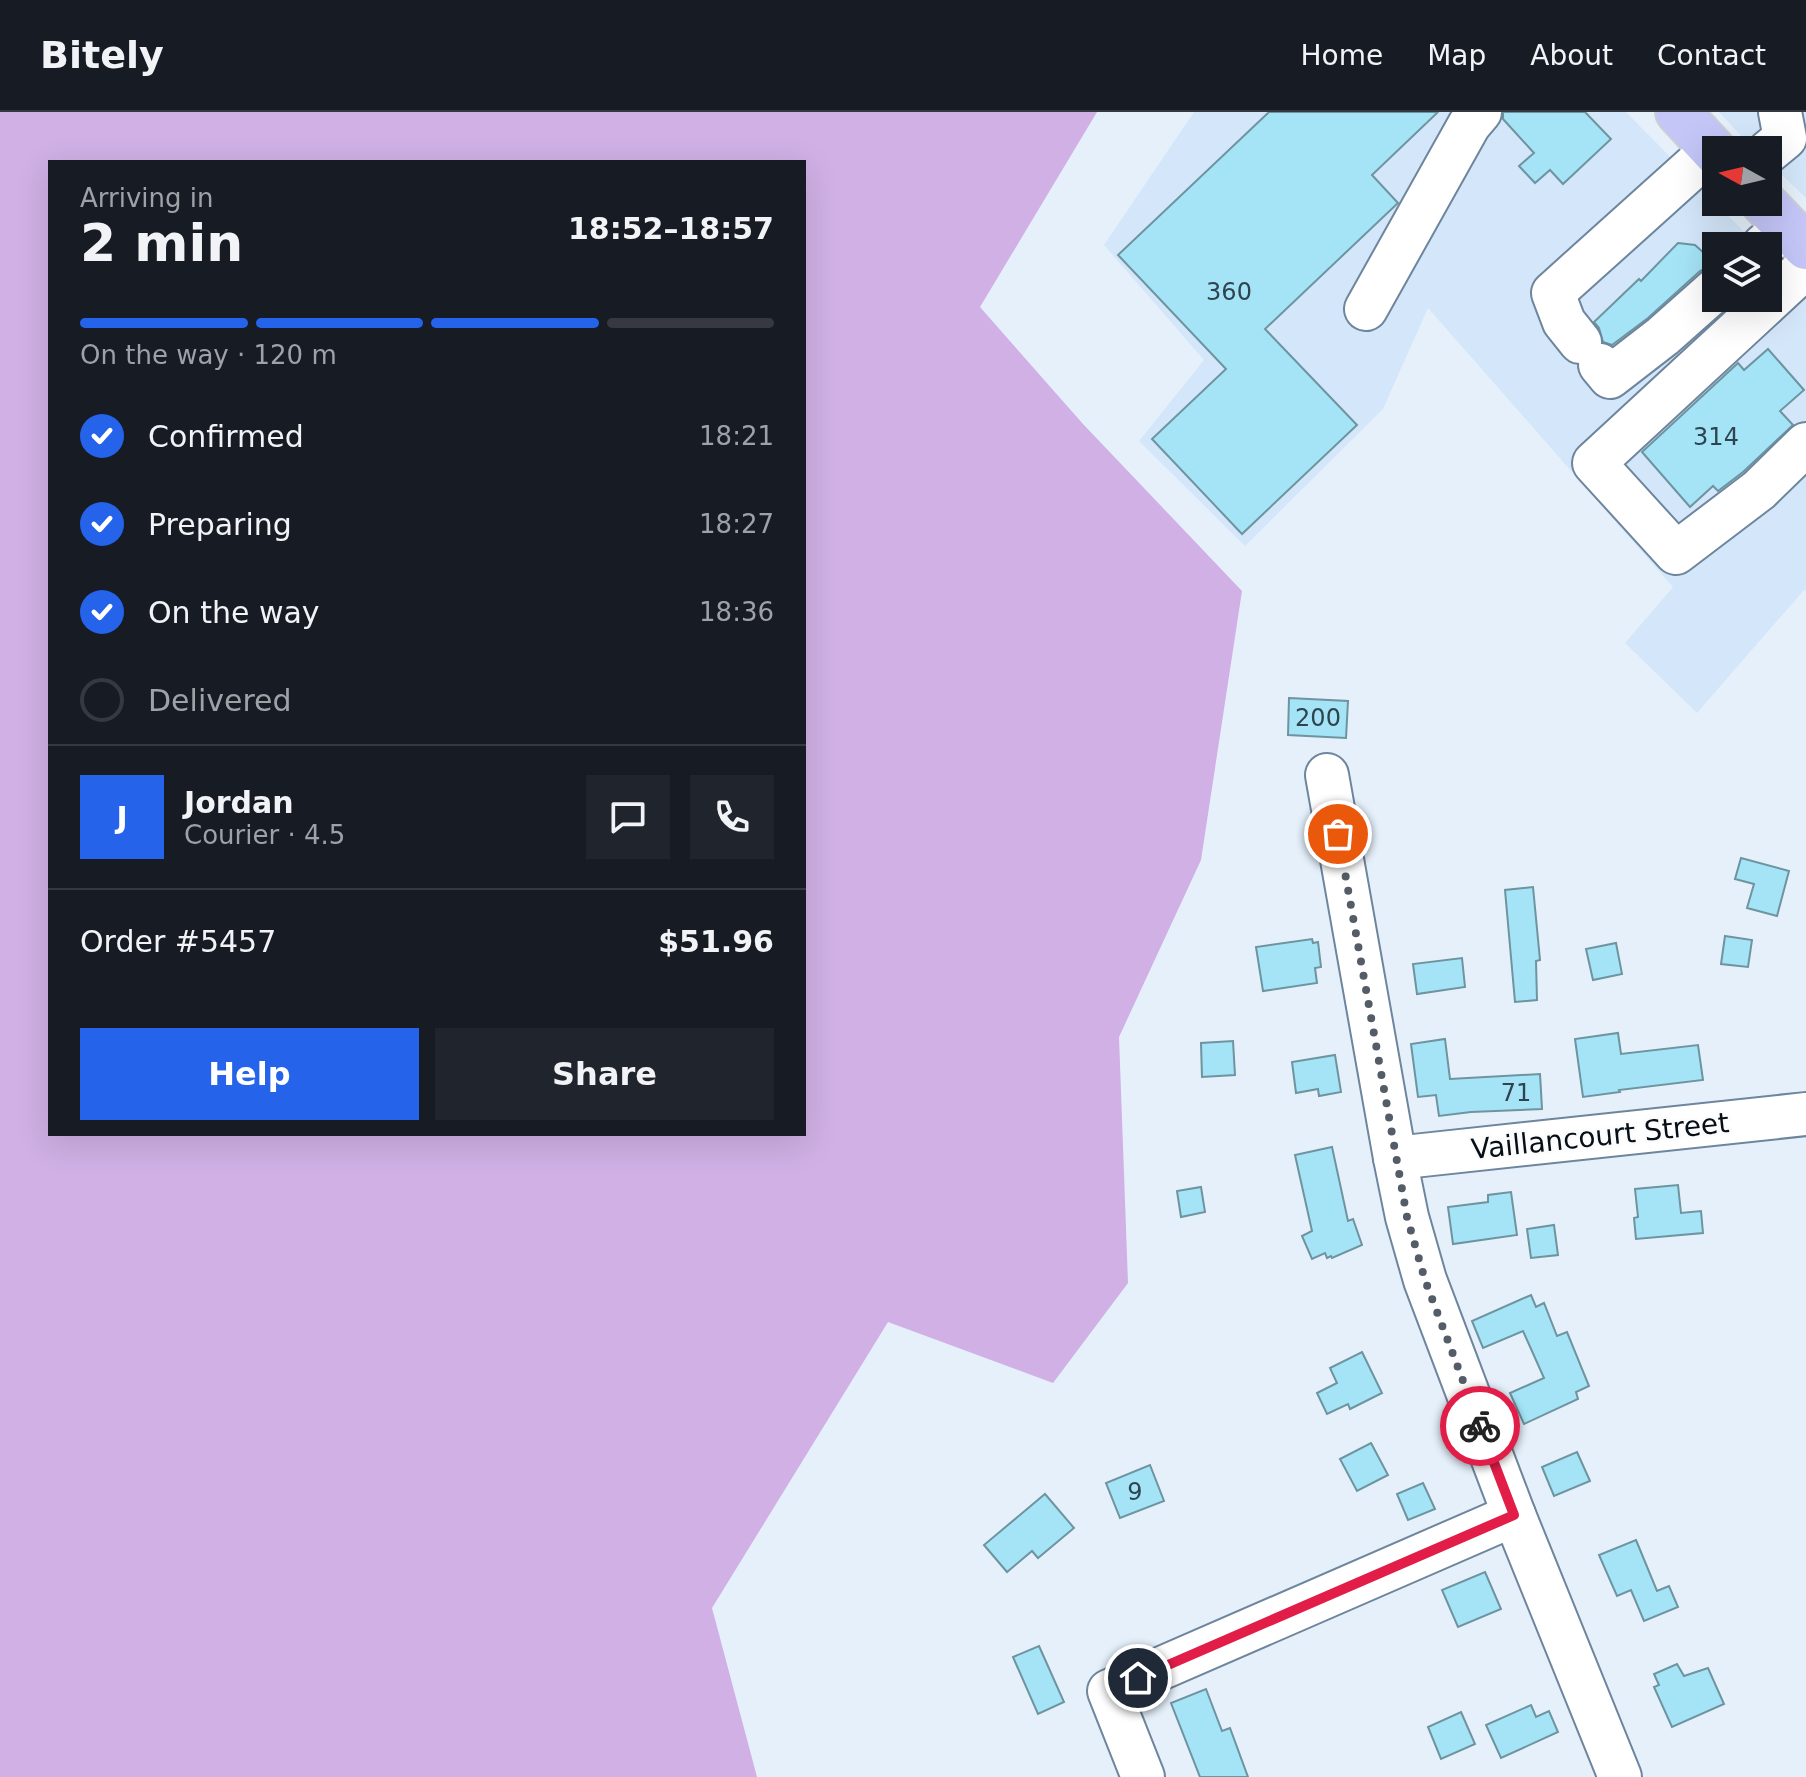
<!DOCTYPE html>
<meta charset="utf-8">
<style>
body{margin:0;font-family:"DejaVu Sans",sans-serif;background:#20242c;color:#f1f3f6;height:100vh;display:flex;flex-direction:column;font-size:30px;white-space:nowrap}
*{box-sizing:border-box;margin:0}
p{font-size:26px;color:#9ea1a6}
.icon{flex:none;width:44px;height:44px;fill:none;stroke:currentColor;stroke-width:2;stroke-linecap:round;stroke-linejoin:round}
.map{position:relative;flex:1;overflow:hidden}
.details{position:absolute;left:48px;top:48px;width:758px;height:976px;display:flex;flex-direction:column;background:#171b24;border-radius:0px;box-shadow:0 8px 32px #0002}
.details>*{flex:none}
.needle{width:52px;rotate:278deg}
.fabs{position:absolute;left:1702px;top:24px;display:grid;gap:16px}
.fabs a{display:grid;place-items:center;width:80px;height:80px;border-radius:0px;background:#171b24;box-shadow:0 8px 32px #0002;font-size:40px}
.pin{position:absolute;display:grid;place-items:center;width:68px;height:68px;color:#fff;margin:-34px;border:4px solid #fff;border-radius:50%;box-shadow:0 2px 8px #0007}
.courier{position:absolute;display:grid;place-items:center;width:80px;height:80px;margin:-40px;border:6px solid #e11d48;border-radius:50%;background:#fff;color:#222;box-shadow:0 2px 10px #0007}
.head em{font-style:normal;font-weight:700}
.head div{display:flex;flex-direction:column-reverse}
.head{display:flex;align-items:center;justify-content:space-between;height:136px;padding:0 32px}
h1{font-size:52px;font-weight:700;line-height:60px}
.bar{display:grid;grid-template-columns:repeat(4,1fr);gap:12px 8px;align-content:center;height:96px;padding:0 32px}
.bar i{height:10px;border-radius:6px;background:#363941}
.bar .current{background:#2563eb}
.bar p{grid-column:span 4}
.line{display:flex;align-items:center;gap:20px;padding:0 32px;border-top:2px solid #363941}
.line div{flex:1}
.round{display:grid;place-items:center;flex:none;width:84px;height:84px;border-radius:0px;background:#20242c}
ol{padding:0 32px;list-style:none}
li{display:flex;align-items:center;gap:24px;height:88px}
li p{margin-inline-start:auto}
li .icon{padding:8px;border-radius:50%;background:#2563eb;color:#fff;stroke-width:4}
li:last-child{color:#9ea1a6}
li i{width:44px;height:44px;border:4px solid #363941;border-radius:50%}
.cta{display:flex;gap:16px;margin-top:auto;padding:16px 32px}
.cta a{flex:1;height:92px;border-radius:0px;background:#2563eb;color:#fff;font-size:32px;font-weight:700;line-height:92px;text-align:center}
.cta a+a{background:#20242c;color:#f1f3f6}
header{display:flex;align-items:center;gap:48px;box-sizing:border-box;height:112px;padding:0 40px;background:#171b24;border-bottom:2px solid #363941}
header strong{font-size:38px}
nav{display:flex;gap:44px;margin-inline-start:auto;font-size:28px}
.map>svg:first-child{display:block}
</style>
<header>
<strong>Bitely</strong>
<nav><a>Home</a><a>Map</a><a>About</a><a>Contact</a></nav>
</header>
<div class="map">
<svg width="1806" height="1665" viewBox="0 0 1806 1665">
<rect width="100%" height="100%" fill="#e5f0fb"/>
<g fill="#d4e7fa">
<path d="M 1194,0 L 1626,0 L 1758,134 L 1716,134 L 1716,186 L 1768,186 L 1768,145 L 1806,186 L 1806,479 L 1804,478 L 1697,601 L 1625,531 L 1673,475 L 1428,196 L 1383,297 L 1245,434 L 1139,329 L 1204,248 L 1104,133 Z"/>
<path d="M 1719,0 L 1806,0 L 1806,86 L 1743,26 Z"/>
</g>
<path fill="#d0b0e5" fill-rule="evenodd" d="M 0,0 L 1097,0 L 980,195 L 1083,312 L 1242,479 L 1201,748 L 1119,925 L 1128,1171 L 1053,1271 L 888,1210 L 712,1496 L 757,1665 L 0,1665 ZM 50,50 L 804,50 L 804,1022 L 50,1022 Z"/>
<g fill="#a5e4f7" stroke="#6d949f" stroke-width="2">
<path d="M 1269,0 L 1438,0 L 1372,63 L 1398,91 L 1265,217 L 1357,313 L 1242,422 L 1152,327 L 1226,257 L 1118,143 Z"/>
<path d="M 1503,0 L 1585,0 L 1611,27 L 1563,72 L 1550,58 L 1535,71 L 1519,54 L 1534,41 L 1503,7 Z"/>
<path d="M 1678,131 L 1695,133 L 1706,143 L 1706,156 L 1700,159 L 1648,206 L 1612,233 L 1603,230 L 1599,216 L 1594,210 L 1639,167 L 1641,169 Z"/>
<path d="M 1768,237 L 1804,278 L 1780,299 L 1793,313 L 1743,360 L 1718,379 L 1713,374 L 1690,395 L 1642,340 L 1738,251 L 1744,258 Z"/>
<path d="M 1289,586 L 1348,589 L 1346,626 L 1288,623 Z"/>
<path d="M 1741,746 L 1789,759 L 1777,804 L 1747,796 L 1754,772 L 1735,767 Z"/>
<path d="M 1533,775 L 1540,848 L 1536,849 L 1537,888 L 1515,890 L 1505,778 Z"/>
<path d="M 1725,824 L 1752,828 L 1748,855 L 1721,852 Z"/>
<path d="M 1312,827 L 1313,831 L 1318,830 L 1321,855 L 1315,856 L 1317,871 L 1263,879 L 1256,835 Z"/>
<path d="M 1616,831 L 1622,862 L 1593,868 L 1586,837 Z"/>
<path d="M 1462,846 L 1465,875 L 1417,882 L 1413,852 Z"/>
<path d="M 1618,921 L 1621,942 L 1698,933 L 1703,968 L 1619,978 L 1620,980 L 1583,985 L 1575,927 Z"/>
<path d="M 1445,927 L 1450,967 L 1540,962 L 1542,997 L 1471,1000 L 1439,1004 L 1436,983 L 1418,985 L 1411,932 Z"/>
<path d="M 1233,929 L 1235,963 L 1202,965 L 1201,931 Z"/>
<path d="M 1335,943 L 1341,980 L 1319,984 L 1318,977 L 1296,981 L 1292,950 Z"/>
<path d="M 1332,1035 L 1348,1109 L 1353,1107 L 1362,1133 L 1332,1146 L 1331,1144 L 1327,1146 L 1325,1141 L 1312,1147 L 1302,1124 L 1312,1119 L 1295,1043 Z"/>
<path d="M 1678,1073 L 1681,1101 L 1701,1099 L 1703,1121 L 1636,1127 L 1634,1106 L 1638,1105 L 1635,1077 Z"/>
<path d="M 1201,1075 L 1205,1100 L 1181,1105 L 1177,1079 Z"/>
<path d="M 1511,1080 L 1517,1123 L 1453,1132 L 1448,1095 L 1488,1090 L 1488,1083 Z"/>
<path d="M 1554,1113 L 1558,1143 L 1531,1146 L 1527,1117 Z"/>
<path d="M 1531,1183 L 1536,1195 L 1544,1191 L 1557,1224 L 1567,1220 L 1589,1274 L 1576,1280 L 1578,1287 L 1524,1312 L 1510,1281 L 1544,1266 L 1523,1219 L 1483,1236 L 1472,1209 Z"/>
<path d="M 1362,1240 L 1382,1281 L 1350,1297 L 1348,1292 L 1327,1302 L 1317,1281 L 1337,1271 L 1330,1256 Z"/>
<path d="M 1371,1331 L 1388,1363 L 1357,1379 L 1340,1347 Z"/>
<path d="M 1577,1340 L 1590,1369 L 1554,1384 L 1542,1355 Z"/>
<path d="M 1150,1353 L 1164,1389 L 1120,1406 L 1106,1371 Z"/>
<path d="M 1423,1371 L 1435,1397 L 1408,1408 L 1397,1382 Z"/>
<path d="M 1045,1382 L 1074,1416 L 1038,1446 L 1032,1439 L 1007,1460 L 984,1433 Z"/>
<path d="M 1636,1428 L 1657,1479 L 1669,1474 L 1678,1495 L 1644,1509 L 1631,1478 L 1617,1484 L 1599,1443 Z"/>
<path d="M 1485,1460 L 1501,1497 L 1458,1515 L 1442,1478 Z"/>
<path d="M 1039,1534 L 1064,1590 L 1038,1602 L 1013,1545 Z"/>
<path d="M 1677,1552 L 1684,1564 L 1708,1556 L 1724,1592 L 1672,1615 L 1654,1575 L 1659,1573 L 1654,1562 Z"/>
<path d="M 1206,1577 L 1222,1619 L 1230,1616 L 1248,1665 L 1200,1665 L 1171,1591 Z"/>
<path d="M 1531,1593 L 1536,1605 L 1549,1599 L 1558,1620 L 1501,1646 L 1486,1613 Z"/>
<path d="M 1461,1600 L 1475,1632 L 1441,1647 L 1428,1615 Z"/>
</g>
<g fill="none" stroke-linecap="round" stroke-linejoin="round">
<defs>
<g id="minor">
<path d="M 1768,40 L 1785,26 L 1780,0"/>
<path d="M 1763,134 L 1786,114"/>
<path d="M 1806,155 L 1594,351 L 1676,441 L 1759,378 L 1806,332"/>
<path d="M 1366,197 L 1469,13 L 1480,0"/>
<path d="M 1580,230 L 1564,210 L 1553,181 L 1713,37"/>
<path d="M 1600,253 L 1610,265 L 1663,224 L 1716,177"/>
<path d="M 1327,663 L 1395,1046 L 1407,1105 L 1425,1168 L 1514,1403 L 1620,1665"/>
<path d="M 1395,1046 L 1806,1002"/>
<path d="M 1143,1665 L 1109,1579 L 1514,1403"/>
</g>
<g id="major">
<path d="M 1678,0 L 1716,41"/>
<path d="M 1763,90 L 1806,135"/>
</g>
</defs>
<use href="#minor" stroke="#6d859d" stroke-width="46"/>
<use href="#major" stroke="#cdcfd1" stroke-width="48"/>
<use href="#minor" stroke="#fff" stroke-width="42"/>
<use href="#major" stroke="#c3c6f7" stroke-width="44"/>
</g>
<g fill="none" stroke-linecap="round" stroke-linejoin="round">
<path stroke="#545d67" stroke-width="8" stroke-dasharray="0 14.4" d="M 1338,722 L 1407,1105 L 1425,1168 L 1480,1314"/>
<path stroke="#e11d48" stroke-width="10" d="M 1138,1566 L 1514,1403 L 1480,1314"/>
</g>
<g text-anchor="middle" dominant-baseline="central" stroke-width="6" stroke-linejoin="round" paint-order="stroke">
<g font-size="24" fill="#2e444f">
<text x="1229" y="180">360</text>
<text x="1716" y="325">314</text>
<text x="1318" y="606">200</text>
<text x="1516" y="981">71</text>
<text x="1135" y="1380">9</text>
</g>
<g font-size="28" fill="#060e17" stroke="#fcfcfc">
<text transform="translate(1600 1024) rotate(-6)">Vaillancourt Street</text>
</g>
</g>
</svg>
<div class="fabs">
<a><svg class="needle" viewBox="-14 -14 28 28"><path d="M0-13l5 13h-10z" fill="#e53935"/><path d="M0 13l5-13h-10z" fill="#9ea1a6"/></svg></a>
<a><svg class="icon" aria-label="layers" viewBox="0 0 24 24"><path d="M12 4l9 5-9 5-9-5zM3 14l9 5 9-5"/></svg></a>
</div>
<div class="pin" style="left:1338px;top:722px;background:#ea580c"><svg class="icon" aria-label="bag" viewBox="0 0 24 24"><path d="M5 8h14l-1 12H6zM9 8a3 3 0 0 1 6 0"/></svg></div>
<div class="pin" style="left:1138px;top:1566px;background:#1f2937"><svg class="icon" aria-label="home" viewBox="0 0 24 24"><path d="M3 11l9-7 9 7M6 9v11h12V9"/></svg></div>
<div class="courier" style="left:1480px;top:1314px"><svg class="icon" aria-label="bike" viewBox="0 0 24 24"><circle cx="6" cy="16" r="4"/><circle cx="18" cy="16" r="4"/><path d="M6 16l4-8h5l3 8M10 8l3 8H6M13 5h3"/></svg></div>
<section class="details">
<div class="head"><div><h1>2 min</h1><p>Arriving in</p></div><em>18:52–18:57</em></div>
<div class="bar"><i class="current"></i><i class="current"></i><i class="current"></i><i></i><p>On the way · 120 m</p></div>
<ol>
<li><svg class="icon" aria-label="check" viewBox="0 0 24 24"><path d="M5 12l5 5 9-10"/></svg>Confirmed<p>18:21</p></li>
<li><svg class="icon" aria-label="check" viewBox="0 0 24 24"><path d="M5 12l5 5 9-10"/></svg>Preparing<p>18:27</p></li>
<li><svg class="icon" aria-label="check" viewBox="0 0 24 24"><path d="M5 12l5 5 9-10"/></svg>On the way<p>18:36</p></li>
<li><i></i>Delivered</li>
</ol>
<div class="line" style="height:144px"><b class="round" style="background:#2563eb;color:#fff">J</b><div><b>Jordan</b><p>Courier · 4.5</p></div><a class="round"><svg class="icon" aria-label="chat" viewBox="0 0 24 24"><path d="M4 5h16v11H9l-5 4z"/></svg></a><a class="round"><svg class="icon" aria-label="phone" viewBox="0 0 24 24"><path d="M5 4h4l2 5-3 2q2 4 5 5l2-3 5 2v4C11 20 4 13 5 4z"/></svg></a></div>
<div class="line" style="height:104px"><div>Order #5457</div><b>$51.96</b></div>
<div class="cta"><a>Help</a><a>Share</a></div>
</section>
</div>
